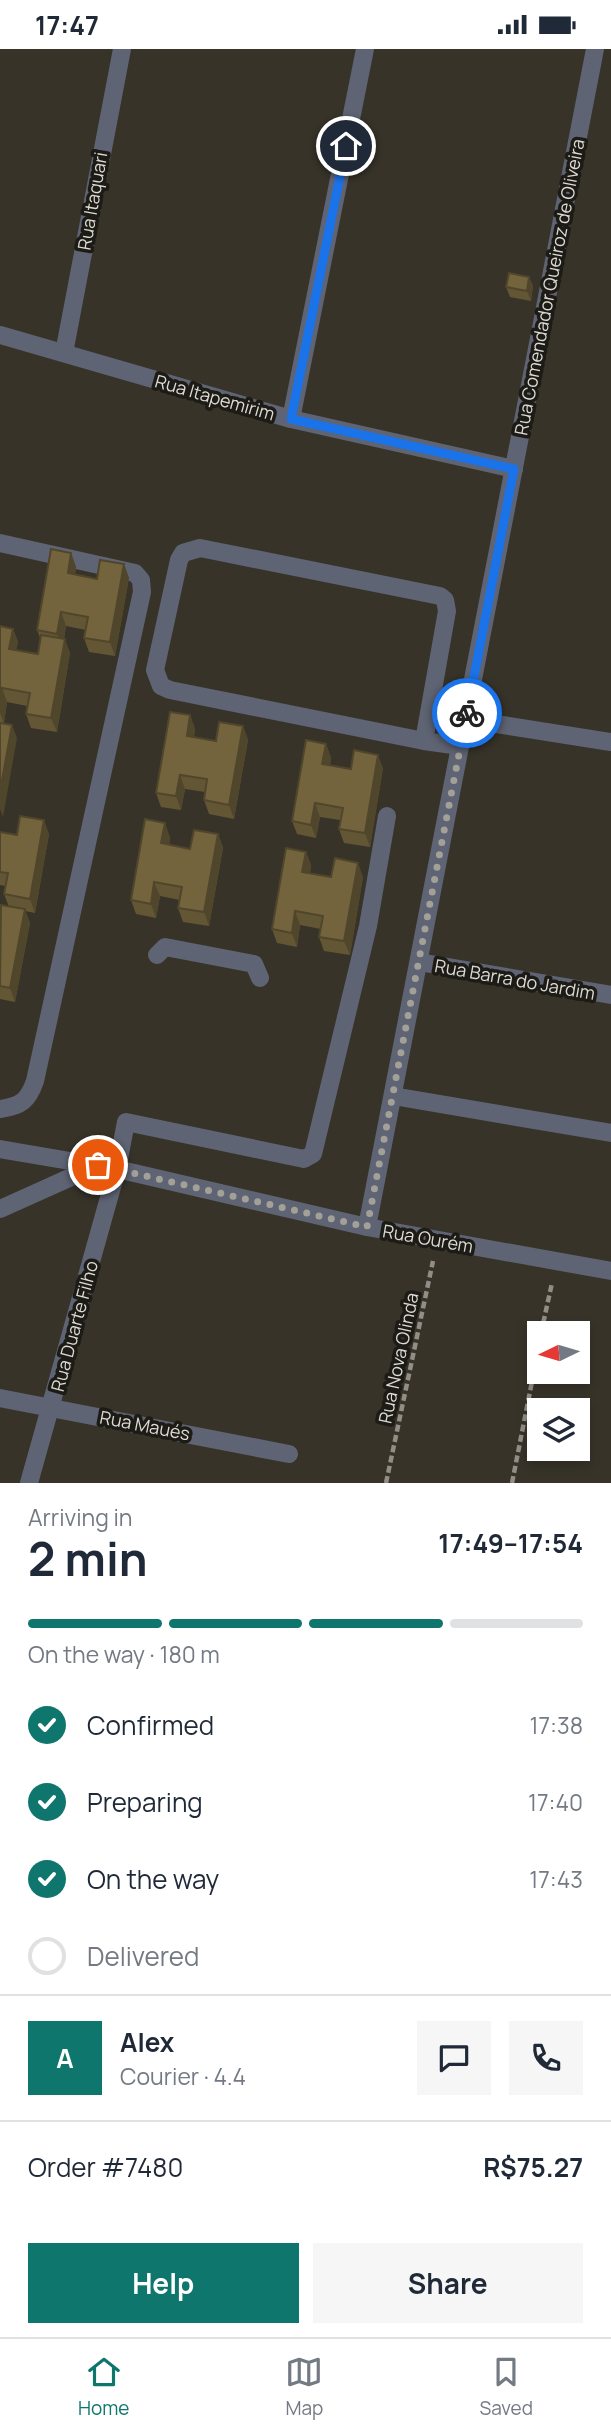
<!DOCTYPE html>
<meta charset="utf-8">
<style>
body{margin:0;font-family:Manrope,sans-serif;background:#f6f6f7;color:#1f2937;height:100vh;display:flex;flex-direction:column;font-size:26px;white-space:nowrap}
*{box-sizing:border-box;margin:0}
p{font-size:23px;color:#747a83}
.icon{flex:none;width:38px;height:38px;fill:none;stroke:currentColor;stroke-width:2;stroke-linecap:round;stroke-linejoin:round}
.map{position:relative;height:1434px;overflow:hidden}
.sheet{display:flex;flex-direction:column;background:#fff;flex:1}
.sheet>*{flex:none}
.needle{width:46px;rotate:265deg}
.controls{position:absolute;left:527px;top:1272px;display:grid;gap:14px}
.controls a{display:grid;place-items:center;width:63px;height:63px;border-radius:0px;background:#fff;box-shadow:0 4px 10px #0003;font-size:35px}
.pin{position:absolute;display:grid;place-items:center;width:60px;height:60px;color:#fff;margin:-30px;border:4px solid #fff;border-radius:50%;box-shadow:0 2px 7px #0007}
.courier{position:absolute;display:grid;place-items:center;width:70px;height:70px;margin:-35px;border:5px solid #1a73e8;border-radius:50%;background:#fff;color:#222;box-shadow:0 2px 9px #0007}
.headline em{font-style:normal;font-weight:700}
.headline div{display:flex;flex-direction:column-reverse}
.headline{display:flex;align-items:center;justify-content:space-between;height:119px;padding:0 28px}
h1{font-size:46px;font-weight:700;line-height:52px}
.bar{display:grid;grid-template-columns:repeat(4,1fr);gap:10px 7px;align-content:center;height:84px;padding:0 28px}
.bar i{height:9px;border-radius:5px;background:#e0e1e3}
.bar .current{background:#0f766e}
.bar p{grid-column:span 4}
.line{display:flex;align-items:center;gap:18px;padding:0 28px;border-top:2px solid #e0e1e3}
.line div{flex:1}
.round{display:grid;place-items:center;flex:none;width:74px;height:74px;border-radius:0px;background:#f6f6f7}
ol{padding:0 28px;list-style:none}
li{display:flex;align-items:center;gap:21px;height:77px}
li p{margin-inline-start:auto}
li .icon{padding:7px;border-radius:50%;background:#0f766e;color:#fff;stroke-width:4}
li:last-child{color:#747a83}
li i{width:38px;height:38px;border:4px solid #e0e1e3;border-radius:50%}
.cta{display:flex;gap:14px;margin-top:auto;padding:14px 28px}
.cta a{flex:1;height:80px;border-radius:0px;background:#0f766e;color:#fff;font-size:28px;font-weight:700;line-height:80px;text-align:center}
.cta a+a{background:#f6f6f7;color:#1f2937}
.status{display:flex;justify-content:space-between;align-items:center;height:49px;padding:0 35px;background:#fff;direction:ltr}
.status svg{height:19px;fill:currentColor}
.tab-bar{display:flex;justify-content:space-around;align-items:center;height:98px;border-top:2px solid #e0e1e3;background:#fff;font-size:19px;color:#747a83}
.tab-bar a{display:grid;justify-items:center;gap:4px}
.tab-bar .current{color:#0f766e}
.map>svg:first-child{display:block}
</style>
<div class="status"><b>17:47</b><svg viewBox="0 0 49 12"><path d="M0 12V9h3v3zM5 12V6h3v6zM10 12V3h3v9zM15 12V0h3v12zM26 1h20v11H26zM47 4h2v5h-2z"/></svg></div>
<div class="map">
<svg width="611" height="1434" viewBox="0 0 611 1434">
<rect width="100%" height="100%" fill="#373329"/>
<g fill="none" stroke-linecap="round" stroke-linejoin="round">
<g stroke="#928e86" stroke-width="4.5" stroke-dasharray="7 3.5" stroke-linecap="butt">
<path d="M 541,1284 L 552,1234"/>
<path d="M 386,1434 L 433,1212"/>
<path d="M 512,1434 L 539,1297"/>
</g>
<g stroke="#5f6474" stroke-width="18">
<path d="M 0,286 L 291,370 L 514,420"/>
<path d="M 64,304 L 122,0"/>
<path d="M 291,370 L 365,0"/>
<path d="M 0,494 L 135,524 L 141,531 L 142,543 L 35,1032 C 28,1052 21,1057 0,1060"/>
<path d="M 465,670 L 611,693"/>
<path d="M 424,692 L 447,562 L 445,551 L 440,547 L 200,499 L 183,504 L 179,511 L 155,621 L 161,637 L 170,641 L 424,692 L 460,697"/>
<path d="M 157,906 L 165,898 L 254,915 L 260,929"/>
<path d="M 419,913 L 611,946"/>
<path d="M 393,1047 L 611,1084"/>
<path d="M 0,1100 L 117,1120 L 367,1178 L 611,1222"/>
<path d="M 0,1160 L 98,1116"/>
<path d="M 367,1178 L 595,0"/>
<path d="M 0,1349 L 289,1405"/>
<path d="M 29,1434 L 117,1120 L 126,1073 L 304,1110 L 313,1105 L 368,877 L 387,767"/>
</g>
</g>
<g fill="#635635">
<path d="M 529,228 L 533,237 L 531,252 L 510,248 L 506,238 Z"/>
<path d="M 71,504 L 76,518 L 75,526 L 97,530 L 124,515 L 129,529 L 115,607 L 89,603 L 84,589 L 86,581 L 66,577 L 64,590 L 70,604 L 57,683 L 31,679 L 26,665 L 27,657 L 7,653 L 4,674 L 0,674 L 0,577 L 13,580 L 18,593 L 16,601 L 38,605 L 41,591 L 37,581 Z"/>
<path d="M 190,666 L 195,680 L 194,688 L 216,692 L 243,677 L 248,691 L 234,770 L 209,765 L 204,751 L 205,743 L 185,740 L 181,761 L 161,758 L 156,744 Z"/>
<path d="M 326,695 L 331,709 L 330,716 L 351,720 L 383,719 L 370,798 L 344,794 L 339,780 L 340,771 L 320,768 L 316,789 L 297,785 L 292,772 Z"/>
<path d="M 0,783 L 17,786 L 49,785 L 35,864 L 25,862 L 30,874 L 15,953 L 0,950 L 0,860 L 9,858 L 4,845 L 6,837 L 0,836 Z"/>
<path d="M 218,785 L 223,799 L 209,877 L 183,873 L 178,859 L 180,851 L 160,847 L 156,869 L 136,865 L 131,851 L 170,788 L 169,796 L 190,800 Z"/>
<path d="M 306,803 L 311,816 L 310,824 L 331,828 L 363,828 L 350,906 L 324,902 L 319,888 L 321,880 L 300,876 L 297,898 L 277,894 L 272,880 Z"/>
</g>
<g fill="#50462b">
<path d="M 529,228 L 533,237 L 531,252 L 527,242 Z"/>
<path d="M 71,504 L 76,518 L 73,538 L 68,524 Z"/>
<path d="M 124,515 L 129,529 L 115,607 L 110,593 Z"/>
<path d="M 61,563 L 66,577 L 62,598 L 57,585 Z"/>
<path d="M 13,580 L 18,593 L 14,614 L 9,600 Z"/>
<path d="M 65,590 L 70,604 L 57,683 L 51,669 Z"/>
<path d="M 2,639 L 7,653 L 4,674 L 0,664 L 0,652 Z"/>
<path d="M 190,666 L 195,680 L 192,701 L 187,687 Z"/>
<path d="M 12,676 L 17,689 L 3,768 L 0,760 L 0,742 Z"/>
<path d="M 243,677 L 248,691 L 234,770 L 229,756 Z"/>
<path d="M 326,695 L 331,709 L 327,729 L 322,715 Z"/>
<path d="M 378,706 L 383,719 L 370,798 L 365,784 Z"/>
<path d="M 180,726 L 185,740 L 181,761 L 176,747 Z"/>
<path d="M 315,754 L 320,768 L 316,789 L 311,776 Z"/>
<path d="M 44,771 L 49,785 L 35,864 L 30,850 Z"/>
<path d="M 165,774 L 170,788 L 166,808 L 161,794 Z"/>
<path d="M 218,785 L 223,799 L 209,877 L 204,863 Z"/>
<path d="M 306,803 L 311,816 L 307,837 L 302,823 Z"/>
<path d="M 358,814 L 363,828 L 350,906 L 344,892 Z"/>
<path d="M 154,833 L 160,847 L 156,869 L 151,855 Z"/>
<path d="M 25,860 L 30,874 L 15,953 L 10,939 Z"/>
<path d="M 295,862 L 300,876 L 297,898 L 292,884 Z"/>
</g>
<g fill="#73643e" stroke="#50462b" stroke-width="2">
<path d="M 509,224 L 529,228 L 527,242 L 506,238 Z"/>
<path d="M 51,500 L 71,504 L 68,524 L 97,530 L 100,511 L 124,515 L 110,593 L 84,589 L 88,568 L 61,563 L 57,585 L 37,581 Z"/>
<path d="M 0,577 L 13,580 L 9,600 L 38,605 L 41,586 L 65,590 L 51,669 L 26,665 L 30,644 L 2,639 L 0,652 Z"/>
<path d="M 170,663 L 190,666 L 187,687 L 216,692 L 219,673 L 243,677 L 229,756 L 204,751 L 207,730 L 180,726 L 176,747 L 156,744 Z"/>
<path d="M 0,674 L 12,676 L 0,742 Z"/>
<path d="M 306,691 L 326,695 L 322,715 L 351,720 L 354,701 L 378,706 L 365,784 L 339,780 L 343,759 L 315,754 L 311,776 L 292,772 Z"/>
<path d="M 20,767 L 44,771 L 30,850 L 4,845 L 8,824 L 0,823 L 0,783 L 17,786 Z"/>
<path d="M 145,770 L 165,774 L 161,794 L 190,800 L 194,781 L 218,785 L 204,863 L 178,859 L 182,838 L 154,833 L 151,855 L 131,851 Z"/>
<path d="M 286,799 L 306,803 L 302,823 L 331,828 L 335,809 L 358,814 L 344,892 L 319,888 L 323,867 L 295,862 L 292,884 L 272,880 Z"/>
<path d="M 1,856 L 25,860 L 10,939 L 0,937 Z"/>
</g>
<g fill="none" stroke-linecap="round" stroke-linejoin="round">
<path stroke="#a3a098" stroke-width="7" stroke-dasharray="0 12.6" d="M 98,1116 L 367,1178 L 467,664"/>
<path stroke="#1a73e8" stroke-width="9" d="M 346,97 L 291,370 L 514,420 L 467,664"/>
</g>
<g text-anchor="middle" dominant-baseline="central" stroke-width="7" stroke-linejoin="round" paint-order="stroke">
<g font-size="18" fill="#dddad4" stroke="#1d1b16">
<text transform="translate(92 152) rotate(-80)">Rua Itaquari</text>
<text transform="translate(549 238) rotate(-79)">Rua Comendador Queiroz de Oliveira</text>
<text transform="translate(215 348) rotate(16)">Rua Itapemirim</text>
<text transform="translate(515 930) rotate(10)">Rua Barra do Jardim</text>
<text transform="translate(428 1189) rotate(10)">Rua Ourém</text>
<text transform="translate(74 1277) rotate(-75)">Rua Duarte Filho</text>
<text transform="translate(398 1309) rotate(-78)">Rua Nova Olinda</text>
<text transform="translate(145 1376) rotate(11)">Rua Maués</text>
</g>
</g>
</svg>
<div class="controls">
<a><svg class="needle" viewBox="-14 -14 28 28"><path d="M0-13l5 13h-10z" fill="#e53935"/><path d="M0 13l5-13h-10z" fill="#747a83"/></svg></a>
<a><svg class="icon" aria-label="layers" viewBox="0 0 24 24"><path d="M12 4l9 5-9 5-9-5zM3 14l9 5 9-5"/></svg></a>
</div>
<div class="pin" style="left:98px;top:1116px;background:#ea580c"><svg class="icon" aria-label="bag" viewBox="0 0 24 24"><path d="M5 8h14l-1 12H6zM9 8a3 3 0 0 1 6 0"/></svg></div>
<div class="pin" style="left:346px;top:97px;background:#1f2937"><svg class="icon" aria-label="home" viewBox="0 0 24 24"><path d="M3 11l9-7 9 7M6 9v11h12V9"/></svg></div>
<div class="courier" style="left:467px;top:664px"><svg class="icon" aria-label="bike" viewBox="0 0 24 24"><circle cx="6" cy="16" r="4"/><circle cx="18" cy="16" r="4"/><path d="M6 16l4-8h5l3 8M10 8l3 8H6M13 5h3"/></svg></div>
</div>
<section class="sheet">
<div class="headline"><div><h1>2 min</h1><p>Arriving in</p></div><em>17:49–17:54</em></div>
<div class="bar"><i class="current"></i><i class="current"></i><i class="current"></i><i></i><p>On the way · 180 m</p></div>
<ol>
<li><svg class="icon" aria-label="check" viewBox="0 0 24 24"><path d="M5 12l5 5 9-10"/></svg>Confirmed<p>17:38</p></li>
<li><svg class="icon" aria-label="check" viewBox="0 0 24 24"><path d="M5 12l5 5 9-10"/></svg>Preparing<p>17:40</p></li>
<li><svg class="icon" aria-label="check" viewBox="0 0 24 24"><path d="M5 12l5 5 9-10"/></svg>On the way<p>17:43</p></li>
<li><i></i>Delivered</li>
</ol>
<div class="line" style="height:126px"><b class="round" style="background:#0f766e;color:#fff">A</b><div><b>Alex</b><p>Courier · 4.4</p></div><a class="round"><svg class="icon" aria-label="chat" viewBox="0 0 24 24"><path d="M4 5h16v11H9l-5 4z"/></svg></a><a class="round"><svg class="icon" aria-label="phone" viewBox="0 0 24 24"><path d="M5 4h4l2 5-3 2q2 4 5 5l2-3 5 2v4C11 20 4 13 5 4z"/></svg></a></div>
<div class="line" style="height:91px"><div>Order #7480</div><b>R$75.27</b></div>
<div class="cta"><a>Help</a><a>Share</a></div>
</section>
<nav class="tab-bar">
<a class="current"><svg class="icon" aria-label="home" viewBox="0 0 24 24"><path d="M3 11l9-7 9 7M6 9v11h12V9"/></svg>Home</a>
<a><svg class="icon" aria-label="map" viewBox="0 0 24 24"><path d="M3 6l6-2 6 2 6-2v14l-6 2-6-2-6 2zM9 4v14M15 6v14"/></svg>Map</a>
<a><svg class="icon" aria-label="saved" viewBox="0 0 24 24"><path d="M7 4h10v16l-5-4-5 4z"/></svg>Saved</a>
</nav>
